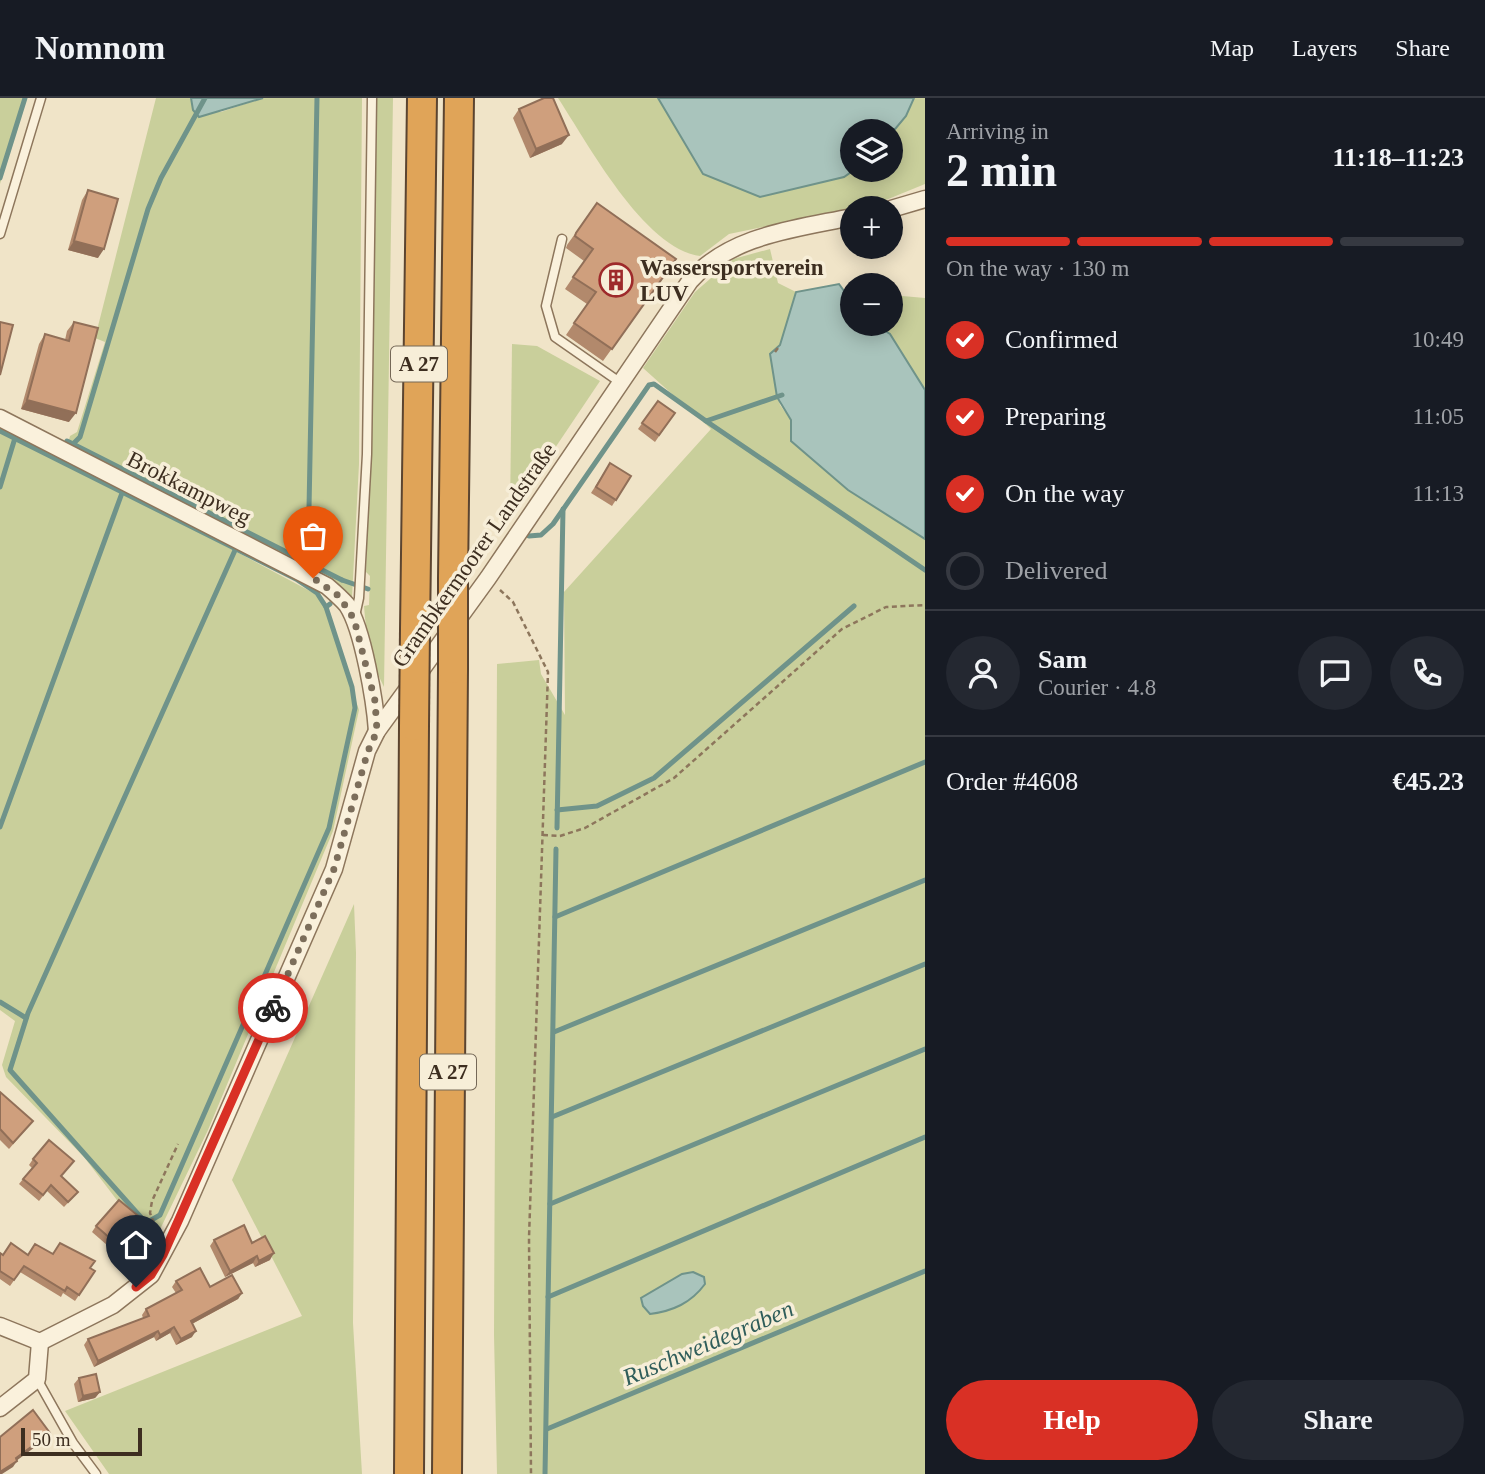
<!DOCTYPE html>
<meta charset="utf-8">
<style>
body{margin:0;font-family:Georgia,serif;background:#242831;color:#f1f3f6;height:100vh;display:flex;flex-direction:column;font-size:26px;white-space:nowrap}
*{box-sizing:border-box;margin:0}
p{font-size:23px;color:#9ea1a6}
.icon{flex:none;width:38px;height:38px;fill:none;stroke:currentColor;stroke-width:2;stroke-linecap:round;stroke-linejoin:round}
.map{position:relative;flex:1;overflow:hidden}
.panel{display:flex;flex-direction:column;background:#171b24;width:560px}
.panel>*{flex:none}
.buttons{position:absolute;left:840px;top:21px;display:grid;gap:14px}
.buttons a{display:grid;place-items:center;width:63px;height:63px;border-radius:50%;background:#171b24;box-shadow:0 4px 18px #0003;font-size:35px}
.scale{position:absolute;left:21px;bottom:18px;width:121px;box-sizing:border-box;padding-left:7px;border:4px solid #3d2e20;border-top:0;font-size:19px;line-height:24px;white-space:nowrap;color:#3d2e20;-webkit-text-stroke:5px #f7eed8;paint-order:stroke}
.pin{position:absolute;display:grid;place-items:center;width:60px;height:60px;color:#fff;margin:-72px -30px;border-radius:50% 50% 50% 0;rotate:-45deg;box-shadow:0 0 7px #0007}
.pin .icon{rotate:45deg}
.courier{position:absolute;display:grid;place-items:center;width:70px;height:70px;margin:-35px;border:5px solid #d93025;border-radius:50%;background:#fff;color:#222;box-shadow:0 2px 9px #0007}
.summary em{font-style:normal;font-weight:700}
.summary div{display:flex;flex-direction:column-reverse}
.summary{display:flex;align-items:center;justify-content:space-between;height:119px;padding:0 21px}
h1{font-size:46px;font-weight:700;line-height:52px}
.bar{display:grid;grid-template-columns:repeat(4,1fr);gap:10px 7px;align-content:center;height:84px;padding:0 21px}
.bar i{height:9px;border-radius:5px;background:#363941}
.bar .on{background:#d93025}
.bar p{grid-column:span 4}
.line{display:flex;align-items:center;gap:18px;padding:0 21px;border-top:2px solid #363941}
.line div{flex:1}
.round{display:grid;place-items:center;flex:none;width:74px;height:74px;border-radius:37px;background:#242831}
ol{padding:0 21px;list-style:none}
li{display:flex;align-items:center;gap:21px;height:77px}
li p{margin-inline-start:auto}
li .icon{padding:7px;border-radius:50%;background:#d93025;color:#fff;stroke-width:4}
li:last-child{color:#9ea1a6}
li i{width:38px;height:38px;border:4px solid #363941;border-radius:50%}
.action{display:flex;gap:14px;margin-top:auto;padding:14px 21px}
.action a{flex:1;height:80px;border-radius:42px;background:#d93025;color:#fff;font-size:28px;font-weight:700;line-height:80px;text-align:center}
.action a+a{background:#242831;color:#f1f3f6}
header{display:flex;align-items:center;gap:42px;box-sizing:border-box;height:98px;padding:0 35px;background:#171b24;border-bottom:2px solid #363941}
header strong{font-size:33px}
nav{display:flex;gap:38px;margin-inline-start:auto;font-size:24px}
main{display:flex;flex:1;min-height:0}
.map>svg:first-child{display:block}
</style>
<header>
<strong>Nomnom</strong>
<nav><a>Map</a><a>Layers</a><a>Share</a></nav>
</header>
<main>
<div class="map">
<svg width="925" height="1376" viewBox="0 0 925 1376">
<rect width="100%" height="100%" fill="#f0e4c8"/>
<g fill="#c9cf9b">
<path d="M 0,0 L 27,0 L 0,86 Z"/>
<path d="M 156,0 L 191,0 L 193,12 L 221,14 L 263,0 L 362,0 L 359,366 L 352,499 L 319,475 L 67,349 L 70,338 L 77,334 L 105,244 L 95,240 Z"/>
<path d="M 377,0 L 393,0 L 384,589 C 371,564 366,536 364,508 L 369,507 L 370,478 L 366,474 Z"/>
<path d="M 558,0 L 658,0 L 703,76 L 760,99 L 844,79 L 854,72 L 891,72 L 891,36 L 906,18 L 914,0 L 925,0 L 925,86 L 876,106 L 729,136 L 700,158 C 644,151 587,44 558,0 Z"/>
<path d="M 770,151 L 778,185 L 796,194 L 780,247 L 776,288 L 780,307 L 791,322 L 791,343 L 848,392 L 925,441 L 925,1376 L 497,1376 L 494,1237 L 497,566 L 539,562 L 541,576 L 565,617 L 564,494 L 711,331 L 643,270 L 695,194 L 733,161 Z"/>
<path d="M 891,197 L 925,200 L 925,292 L 890,236 L 874,226 L 891,226 Z"/>
<path d="M 512,246 L 537,248 L 600,283 L 510,417 Z"/>
<path d="M 0,328 L 321,499 L 359,612 L 333,733 L 208,1032 L 152,1148 L 84,1059 L 6,979 L 2,967 L 15,923 L 0,912 Z"/>
<path d="M 354,806 L 356,855 L 353,1225 L 362,1376 L 109,1376 L 65,1313 L 302,1218 L 232,1082 Z"/>
</g>
<g fill="#a9c4bc" stroke="#6f938a" stroke-width="2">
<path d="M 191,0 L 263,0 L 199,19 L 193,12 Z"/>
<path d="M 658,0 L 914,0 L 906,18 L 891,36 L 891,33 L 852,33 L 854,72 L 844,79 L 760,99 L 703,76 Z"/>
<path d="M 839,186 L 852,204 L 852,226 L 874,226 L 890,236 L 925,292 L 925,441 L 848,392 L 791,343 L 791,322 L 777,299 L 770,256 L 780,247 L 796,194 Z"/>
<path d="M 693,1174 L 704,1179 L 705,1186 C 691,1205 673,1213 650,1216 L 643,1208 L 641,1200 L 682,1176 Z"/>
</g>
<g fill="none" stroke-linecap="round" stroke-linejoin="round">
<g stroke="#6f938a" stroke-width="5">
<path d="M 0,80 L 25,0"/>
<path d="M 706,323 L 925,472"/>
<path d="M 0,333 L 296,481 L 317,495 L 326,509"/>
<path d="M 67,343 L 342,482"/>
<path d="M 73,346 L 80,339 L 148,111 L 161,80 L 205,0"/>
<path d="M 0,389 L 15,340"/>
<path d="M 529,438 L 541,437 L 553,426 L 649,287 L 654,286 L 706,323 L 782,297"/>
<path d="M 236,450 L 28,915 L 10,972 L 146,1125 L 160,1117 L 329,730 L 355,610 L 352,589 L 326,509 L 330,506"/>
<path d="M 308,462 L 317,0"/>
<path d="M 342,482 L 368,491"/>
<path d="M 557,712 L 597,708 L 654,680 L 854,508"/>
<path d="M 0,729 L 122,395"/>
<path d="M 557,730 L 563,411"/>
<path d="M 555,819 L 925,664"/>
<path d="M 0,904 L 26,920"/>
<path d="M 554,934 L 925,782"/>
<path d="M 552,1019 L 925,866"/>
<path d="M 550,1106 L 925,951"/>
<path d="M 548,1199 L 925,1039"/>
<path d="M 547,1331 L 925,1173"/>
<path d="M 545,1376 L 556,751"/>
</g>
<defs>
<g id="service">
<path d="M 0,136 L 41,0"/>
<path d="M 562,141 L 546,208 L 555,239 L 621,285"/>
<path d="M 355,518 L 359,500 L 367,356 L 372,0"/>
<path d="M 37,1281 L 73,1345 L 96,1376"/>
</g>
<g id="minor">
<path d="M 891,111 L 925,101"/>
<path d="M 0,320 L 327,488 C 334,494 341,500 347,507 C 363,531 375,604 377,633"/>
<path d="M 0,1228 L 40,1244 L 113,1207 L 151,1177 L 180,1123 L 334,771 L 367,653 L 377,633 L 488,480 L 690,183 C 730,137 795,131 852,119"/>
<path d="M 0,1310 L 37,1281 L 40,1244"/>
</g>
<g id="motorway">
<path d="M 453,481 L 459,0"/>
<path d="M 415,532 L 422,0"/>
<path d="M 409,1376 L 414,628"/>
<path d="M 447,1376 L 453,571"/>
</g>
</defs>
<use href="#service" stroke="#8d765c" stroke-width="11"/>
<use href="#minor" stroke="#8d765c" stroke-width="19"/>
<use href="#motorway" stroke="#5b4430" stroke-width="32"/>
<g stroke="#8d765c" stroke-width="2.5" stroke-dasharray="5 3.5" stroke-linecap="butt">
<path d="M 775,254 L 780,247"/>
<path d="M 500,492 L 513,504 L 548,574 L 529,1140 L 531,1376"/>
<path d="M 543,737 L 560,738 L 585,730 L 674,680 L 842,531 L 886,509 L 925,507"/>
<path d="M 157,1133 L 150,1115 L 152,1103 L 178,1046"/>
</g>
<use href="#service" stroke="#faf1dc" stroke-width="8"/>
<use href="#minor" stroke="#faf1dc" stroke-width="16"/>
<use href="#motorway" stroke="#e0a458" stroke-width="28"/>
<defs>
<g id="motorway-bridge">
<path d="M 453,571 L 453,481"/>
<path d="M 414,628 L 415,532"/>
</g>
</defs>
<use href="#motorway-bridge" stroke="#5b4430" stroke-width="32" stroke-linecap="butt"/>
<use href="#motorway-bridge" stroke="#e0a458" stroke-width="28"/>
</g>
<g fill="#b2896c">
<path d="M 519,11 L 562,46 L 530,60 L 513,20 Z"/>
<path d="M 88,92 L 98,160 L 68,152 L 82,102 Z"/>
<path d="M 597,105 L 676,161 L 603,263 L 566,237 L 587,206 L 565,191 L 584,163 L 566,150 L 567,147 Z"/>
<path d="M 74,224 L 69,324 L 21,311 L 39,246 L 45,236 L 65,242 L 67,233 Z"/>
<path d="M 658,303 L 675,315 L 655,344 L 638,331 Z"/>
<path d="M 610,365 L 631,378 L 612,408 L 591,395 Z"/>
<path d="M 0,994 L 28,1029 L 9,1051 L 0,1042 Z"/>
<path d="M 33,1061 L 74,1063 L 61,1078 L 78,1094 L 64,1109 L 47,1093 L 39,1103 L 19,1086 L 32,1070 L 29,1067 Z"/>
<path d="M 137,1127 L 115,1154 L 92,1134 L 96,1128 Z"/>
<path d="M 214,1142 L 252,1145 L 270,1162 L 255,1169 L 253,1165 L 225,1179 L 210,1148 Z"/>
<path d="M 0,1155 L 3,1157 L 53,1156 L 90,1170 L 95,1173 L 75,1203 L 63,1195 L 61,1199 L 20,1174 L 10,1188 L 0,1181 Z"/>
<path d="M 176,1183 L 242,1195 L 238,1201 L 192,1226 L 192,1239 L 176,1247 L 170,1235 L 156,1243 L 154,1239 L 94,1269 L 84,1247 L 88,1241 L 143,1220 L 142,1217 L 146,1211 L 176,1195 L 172,1189 Z"/>
<path d="M 79,1280 L 100,1294 L 95,1300 L 78,1304 L 74,1286 Z"/>
</g>
<g fill="#916f58">
<path d="M 569,37 L 562,46 L 530,60 L 536,51 Z"/>
<path d="M 74,143 L 104,151 L 98,160 L 68,152 Z"/>
<path d="M 27,302 L 76,315 L 69,324 L 21,311 Z"/>
<path d="M 274,1155 L 270,1162 L 255,1169 L 259,1163 Z"/>
<path d="M 257,1158 L 253,1165 L 225,1179 L 230,1173 Z"/>
<path d="M 242,1195 L 238,1201 L 186,1229 L 191,1223 Z"/>
<path d="M 174,1229 L 170,1235 L 156,1243 L 160,1237 Z"/>
<path d="M 158,1233 L 154,1239 L 94,1269 L 98,1263 Z"/>
<path d="M 196,1233 L 192,1239 L 176,1247 L 181,1241 Z"/>
<path d="M 100,1294 L 95,1300 L 78,1304 L 83,1298 Z"/>
<path d="M 50,1335 L 46,1341 L 12,1366 L 17,1363 L 13,1369 L 2,1376 L 0,1376 L 0,1374 L 16,1360 Z"/>
</g>
<g fill="#cf9f7d" stroke="#916f58" stroke-width="2">
<path d="M 544,0 L 553,0 L 569,37 L 536,51 L 519,11 Z"/>
<path d="M 88,92 L 118,101 L 104,151 L 74,143 Z"/>
<path d="M 597,105 L 676,161 L 612,251 L 574,225 L 596,194 L 573,179 L 593,151 L 575,138 L 576,135 Z"/>
<path d="M 0,224 L 13,227 L 0,277 Z"/>
<path d="M 74,224 L 98,230 L 76,315 L 27,302 L 45,236 L 69,243 Z"/>
<path d="M 658,303 L 675,315 L 659,337 L 642,325 Z"/>
<path d="M 610,365 L 631,378 L 616,402 L 596,389 Z"/>
<path d="M 0,994 L 33,1023 L 13,1045 L 0,1031 Z"/>
<path d="M 49,1042 L 74,1063 L 61,1078 L 78,1094 L 68,1104 L 51,1087 L 43,1097 L 23,1081 L 37,1065 L 33,1061 Z"/>
<path d="M 119,1102 L 142,1121 L 119,1148 L 96,1128 Z"/>
<path d="M 244,1127 L 252,1145 L 265,1138 L 274,1155 L 259,1163 L 257,1158 L 230,1173 L 214,1142 Z"/>
<path d="M 11,1145 L 28,1157 L 35,1146 L 53,1156 L 60,1145 L 95,1163 L 90,1170 L 95,1173 L 79,1197 L 67,1189 L 65,1193 L 24,1168 L 14,1182 L 0,1173 L 0,1155 L 3,1157 Z"/>
<path d="M 200,1170 L 210,1189 L 232,1177 L 242,1195 L 191,1223 L 196,1233 L 181,1241 L 174,1229 L 160,1237 L 158,1233 L 98,1263 L 88,1241 L 149,1218 L 146,1211 L 182,1192 L 176,1183 Z"/>
<path d="M 96,1276 L 100,1294 L 83,1298 L 79,1280 Z"/>
<path d="M 33,1312 L 50,1335 L 16,1360 L 17,1363 L 0,1374 L 0,1339 Z"/>
</g>
<g fill="none" stroke-linecap="round" stroke-linejoin="round">
<path stroke="#7c6e5b" stroke-width="7" stroke-dasharray="0 12.6" d="M 273,910 L 334,771 L 368,653 L 377,633 L 375,603 L 354,521 L 339,498 L 313,480"/>
<path stroke="#d93025" stroke-width="9" d="M 136,1189 L 151,1177 L 163,1157 L 273,910"/>
</g>
<defs>
<symbol id="building-ring" viewBox="-11 -11 22 22"><circle r="9.5" fill="#f7eed8" stroke="#9e2a2b" stroke-width="1.5"/><path d="M-4-6H4V6H1V3H-1V6H-4ZM-2.5-4.3h1.7v1.8h-1.7ZM.8-4.3h1.7v1.8H.8ZM-2.5-1h1.7V.8h-1.7ZM.8-1h1.7V.8H.8Z" fill="#9e2a2b"/></symbol>
</defs>
<g fill-rule="evenodd">
<use href="#building-ring" x="597" y="163" width="38" height="38"/>
</g>
<g text-anchor="middle" dominant-baseline="central" stroke-width="7" stroke-linejoin="round" paint-order="stroke">
<g fill="#f7eed8" stroke="#756857" stroke-width="2">
<rect x="391" y="248.5" width="56" height="35" rx="5"/>
<rect x="420" y="956.5" width="56" height="35" rx="5"/>
</g>
<g font-size="21" font-weight="bold" fill="#3d2e20">
<text x="419" y="266">A 27</text>
<text x="448" y="974">A 27</text>
</g>
<g font-size="23" font-weight="bold" fill="#3d2e20" stroke="#f7eed8" text-anchor="start">
<text x="640" y="169">Wassersportverein<tspan x="640" dy="26">LUV</tspan></text>
</g>
<g font-size="23" fill="#3d2e20" stroke="#f7eed8">
<text transform="translate(189 390) rotate(27)">Brokkampweg</text>
<text transform="translate(474 457) rotate(-55)">Grambkermoorer Landstraße</text>
</g>
<g font-size="24" font-style="italic" fill="#2f5d5a" stroke="#f7eed8">
<text transform="translate(708 1245) rotate(-23)">Ruschweidegraben</text>
</g>
</g>
</svg>
<div class="buttons">
<a><svg class="icon" aria-label="layers" viewBox="0 0 24 24"><path d="M12 4l9 5-9 5-9-5zM3 14l9 5 9-5"/></svg></a>
<a>+</a>
<a>−</a>
</div>
<div class="scale">50 m</div>
<div class="pin" style="left:313px;top:480px;background:#ea580c"><svg class="icon" aria-label="bag" viewBox="0 0 24 24"><path d="M5 8h14l-1 12H6zM9 8a3 3 0 0 1 6 0"/></svg></div>
<div class="pin" style="left:136px;top:1189px;background:#1f2937"><svg class="icon" aria-label="home" viewBox="0 0 24 24"><path d="M3 11l9-7 9 7M6 9v11h12V9"/></svg></div>
<div class="courier" style="left:273px;top:910px"><svg class="icon" aria-label="bike" viewBox="0 0 24 24"><circle cx="6" cy="16" r="4"/><circle cx="18" cy="16" r="4"/><path d="M6 16l4-8h5l3 8M10 8l3 8H6M13 5h3"/></svg></div>
</div>
<section class="panel">
<div class="summary"><div><h1>2 min</h1><p>Arriving in</p></div><em>11:18–11:23</em></div>
<div class="bar"><i class="on"></i><i class="on"></i><i class="on"></i><i></i><p>On the way · 130 m</p></div>
<ol>
<li><svg class="icon" aria-label="check" viewBox="0 0 24 24"><path d="M5 12l5 5 9-10"/></svg>Confirmed<p>10:49</p></li>
<li><svg class="icon" aria-label="check" viewBox="0 0 24 24"><path d="M5 12l5 5 9-10"/></svg>Preparing<p>11:05</p></li>
<li><svg class="icon" aria-label="check" viewBox="0 0 24 24"><path d="M5 12l5 5 9-10"/></svg>On the way<p>11:13</p></li>
<li><i></i>Delivered</li>
</ol>
<div class="line" style="height:126px"><a class="round"><svg class="icon" aria-label="person" viewBox="0 0 24 24"><circle cx="12" cy="8" r="4"/><path d="M4 21q1-7 8-7t8 7"/></svg></a><div><b>Sam</b><p>Courier · 4.8</p></div><a class="round"><svg class="icon" aria-label="chat" viewBox="0 0 24 24"><path d="M4 5h16v11H9l-5 4z"/></svg></a><a class="round"><svg class="icon" aria-label="phone" viewBox="0 0 24 24"><path d="M5 4h4l2 5-3 2q2 4 5 5l2-3 5 2v4C11 20 4 13 5 4z"/></svg></a></div>
<div class="line" style="height:91px"><div>Order #4608</div><b>€45.23</b></div>
<div class="action"><a>Help</a><a>Share</a></div>
</section>
</main>
